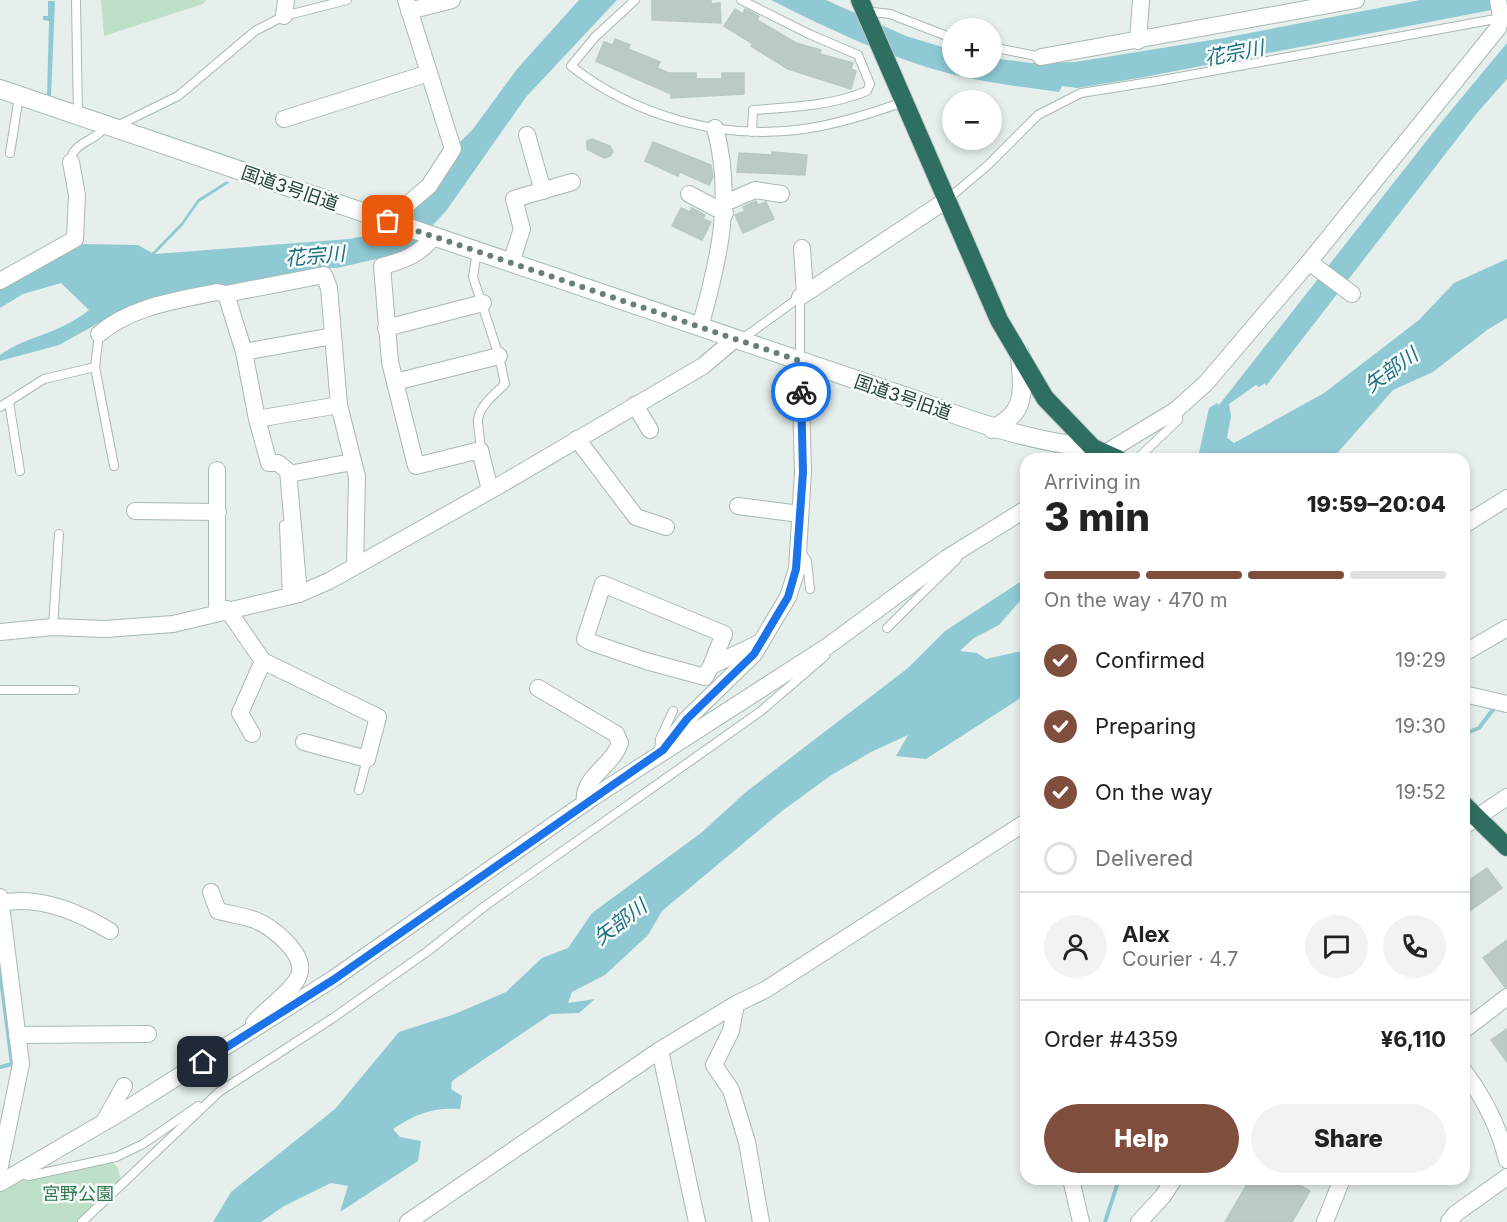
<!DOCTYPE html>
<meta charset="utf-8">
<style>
body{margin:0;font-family:Inter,"Noto Sans JP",sans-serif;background:#f2f2f2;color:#222;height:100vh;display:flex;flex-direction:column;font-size:22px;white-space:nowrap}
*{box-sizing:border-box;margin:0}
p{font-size:20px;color:#767676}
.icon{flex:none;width:33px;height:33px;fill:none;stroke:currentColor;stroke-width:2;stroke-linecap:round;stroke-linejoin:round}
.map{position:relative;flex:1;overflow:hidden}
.drawer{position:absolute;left:1020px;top:453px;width:450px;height:732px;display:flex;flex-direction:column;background:#fff;border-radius:18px;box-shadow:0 3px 9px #0003}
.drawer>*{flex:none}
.tools{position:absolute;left:942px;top:18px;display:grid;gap:12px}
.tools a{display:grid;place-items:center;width:60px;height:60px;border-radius:50%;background:#fff;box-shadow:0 3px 9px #0003;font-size:30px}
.pin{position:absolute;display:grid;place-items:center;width:51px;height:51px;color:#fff;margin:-26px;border-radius:12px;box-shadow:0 3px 9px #0006}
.courier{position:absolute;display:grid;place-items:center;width:60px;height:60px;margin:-30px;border:4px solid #1a73e8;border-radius:50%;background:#fff;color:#222;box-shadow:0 2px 8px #0007}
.summary em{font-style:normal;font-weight:800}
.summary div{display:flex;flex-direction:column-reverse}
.summary{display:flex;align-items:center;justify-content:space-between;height:102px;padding:0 24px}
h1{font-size:39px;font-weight:800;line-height:45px}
.bar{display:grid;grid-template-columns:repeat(4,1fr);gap:9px 6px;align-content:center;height:72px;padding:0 24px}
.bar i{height:8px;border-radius:4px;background:#e0e0e0}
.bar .current{background:#804e3d}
.bar p{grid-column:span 4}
.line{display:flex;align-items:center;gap:15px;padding:0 24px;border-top:2px solid #e0e0e0}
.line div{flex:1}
.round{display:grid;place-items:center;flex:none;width:63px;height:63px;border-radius:32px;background:#f2f2f2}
ol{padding:0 24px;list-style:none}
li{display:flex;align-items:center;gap:18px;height:66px}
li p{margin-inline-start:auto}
li .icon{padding:6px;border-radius:50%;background:#804e3d;color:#fff;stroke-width:4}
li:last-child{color:#767676}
li i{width:33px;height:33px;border:3px solid #e0e0e0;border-radius:50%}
.button{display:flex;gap:12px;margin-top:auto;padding:12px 24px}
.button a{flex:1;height:69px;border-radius:36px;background:#804e3d;color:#fff;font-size:24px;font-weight:800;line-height:69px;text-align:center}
.button a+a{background:#f2f2f2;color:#222}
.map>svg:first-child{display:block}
</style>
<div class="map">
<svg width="1507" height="1222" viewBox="0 0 1507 1222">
<rect width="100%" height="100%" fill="#e6efeb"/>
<g fill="#bfe0c8">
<path d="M 101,0 L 206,0 L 203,4 L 104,36 Z"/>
<path d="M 110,1160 L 118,1168 L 122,1187 L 89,1222 L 0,1222 L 0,1189 L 16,1179 Z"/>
</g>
<g fill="#8ec9d4">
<path d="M 579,0 L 617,0 L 526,97 L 446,211 L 412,247 L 398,254 L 337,268 L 318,268 L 152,299 L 124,309 L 59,345 L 0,361 L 0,355 C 28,335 58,335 89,310 L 61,283 L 23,294 L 0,308 L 0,288 L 82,244 L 138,245 L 152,253 L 182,222 L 198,199 L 227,181 L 229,183 L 199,202 L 183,225 L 155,254 L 349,239 L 389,231 L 407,216 L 430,189 L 457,145 L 473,129 L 517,69 Z"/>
<path d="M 771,0 L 826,0 L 906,36 L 952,50 L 952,68 L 992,68 L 992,58 L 1031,63 L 1075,62 L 1224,38 L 1420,0 L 1507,0 L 1507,7 L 1139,78 L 1077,88 L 1062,86 L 1059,92 C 1029,88 998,84 968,78 C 899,63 833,31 771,0 Z"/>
<path d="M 48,1 L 55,1 L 51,96 L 47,96 L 49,21 L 43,20 L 43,16 L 48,16 Z"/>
<path d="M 1507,43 L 1507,79 L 1477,113 L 1266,386 L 1265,383 L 1259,387 L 1256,385 L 1229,404 L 1231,416 L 1227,438 L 1234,443 L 1324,393 L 1419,320 L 1454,283 L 1507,259 L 1507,318 L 1487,330 L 1433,372 L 1393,390 L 1332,459 L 1192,459 L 1199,453 L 1209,408 L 1217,403 L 1219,405 L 1439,125 Z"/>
<path d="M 1026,578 L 1026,594 L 999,625 L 974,638 L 960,651 L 977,653 L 986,659 L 1026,650 L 1026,693 L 1016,701 L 926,759 L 896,756 L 908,735 L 871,752 L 830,776 L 782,811 L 662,911 L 648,935 L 605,975 L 572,992 L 568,1003 L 595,999 L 579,1013 L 551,1014 L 452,1081 L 451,1089 L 462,1096 L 460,1109 C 433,1107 415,1114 393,1129 L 400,1137 L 421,1141 L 418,1161 L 340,1212 L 348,1186 L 331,1183 L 284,1206 L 261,1222 L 213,1222 L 231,1192 L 335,1109 L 399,1032 L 455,1014 L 506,992 L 542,958 L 568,948 L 592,913 L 701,833 L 746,792 L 908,668 L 945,631 Z"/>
</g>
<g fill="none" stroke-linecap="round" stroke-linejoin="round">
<g stroke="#8ec9d4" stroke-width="4">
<path d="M 1464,734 L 1479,728 L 1495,707"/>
<path d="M 0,972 L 12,1064 L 0,1067"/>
<path d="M 1105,1222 L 1119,1179"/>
</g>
</g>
<g fill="#bbcac4" stroke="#b8c9c2" stroke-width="1.5">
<path d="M 652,0 L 711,0 L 711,4 L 720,3 L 721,23 L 652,20 Z"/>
<path d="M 735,9 L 743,14 L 745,9 L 759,16 L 757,20 L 796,43 L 821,50 L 820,54 L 853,63 L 851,69 L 856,71 L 851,89 L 788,69 L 751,46 L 753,44 L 724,26 Z"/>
<path d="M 615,39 L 630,45 L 628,49 L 660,62 L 657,68 L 669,73 L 696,73 L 696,79 L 722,79 L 722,73 L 744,73 L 744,94 L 671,98 L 671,94 L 596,61 L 604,42 L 613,45 Z"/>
<path d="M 592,139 L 610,146 L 613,152 L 610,156 L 604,158 L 587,149 L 587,141 Z"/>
<path d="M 653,142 L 711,165 L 713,177 L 709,185 L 680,172 L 678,176 L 645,161 Z"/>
<path d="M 772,152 L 807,155 L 805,175 L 737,172 L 739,153 L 772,155 Z"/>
<path d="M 756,201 L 758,205 L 766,202 L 774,219 L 743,233 L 735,215 L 745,211 L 743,207 Z"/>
<path d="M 681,208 L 690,212 L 692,208 L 705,215 L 703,219 L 711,222 L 702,240 L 672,226 Z"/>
<path d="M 1487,868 L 1502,888 L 1464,915 L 1464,884 Z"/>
<path d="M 1507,940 L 1507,987 L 1505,987 L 1483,958 Z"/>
<path d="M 1507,1029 L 1507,1062 L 1491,1040 Z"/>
<path d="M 1250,1179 L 1289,1179 L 1310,1191 L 1292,1222 L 1225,1222 Z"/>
</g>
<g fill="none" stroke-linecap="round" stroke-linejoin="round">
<defs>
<g id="lane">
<path d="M 76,0 L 78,116"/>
<path d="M 635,0 L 595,37 L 571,66 C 635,116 722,141 804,129 C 839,124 873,113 906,101"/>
<path d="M 741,0 L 809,34 L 858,55 L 870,84 L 867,91 C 831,106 792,107 753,110 L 752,132"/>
<path d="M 865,11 L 890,14 L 952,38"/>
<path d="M 992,47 L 1041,57"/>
<path d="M 117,126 L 178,96 L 255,31 L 284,16 L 347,0"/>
<path d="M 10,153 L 19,96"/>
<path d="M 71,162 C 71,141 98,142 105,125"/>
<path d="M 948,199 L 988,165 L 1038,115 L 1081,93 L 1163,80 L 1501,18"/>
<path d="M 477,251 L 473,277 L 499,356 L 505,384 C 496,393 479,406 478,420 C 478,430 481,439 480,450"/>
<path d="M 800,297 L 800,361"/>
<path d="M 742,339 L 800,297"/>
<path d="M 95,367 L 114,466"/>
<path d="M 9,402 L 20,471"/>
<path d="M 0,407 L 44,379 L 95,367 L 99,334"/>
<path d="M 1137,459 L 1178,420 L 1178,408"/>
<path d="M 284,525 L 287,596"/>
<path d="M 801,552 L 807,561 L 810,589"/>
<path d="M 53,627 L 59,534"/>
<path d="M 887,628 L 957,559"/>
<path d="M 0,690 L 75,690"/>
<path d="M 659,753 L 660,739 L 673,711"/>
<path d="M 359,790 L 367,759"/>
<path d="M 21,1174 L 29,1176 L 116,1157 L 143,1144 L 198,1106"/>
<path d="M 82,1222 L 219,1092 L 333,1018 L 428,951 L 485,906 L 761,711 L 825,656"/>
</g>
<g id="street">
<path d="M 409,11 L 452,0"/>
<path d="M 284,16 L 286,0"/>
<path d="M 1138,41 L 1141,0"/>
<path d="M 1041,57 L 1356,0"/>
<path d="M 284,119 L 429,73"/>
<path d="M 527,135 L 543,191"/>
<path d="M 689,194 L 725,213"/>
<path d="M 725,203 L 755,190 L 781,194"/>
<path d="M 388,221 L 429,186 L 453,149 L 406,0"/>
<path d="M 434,236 C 421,254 403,261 382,266 L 390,362 L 416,466 L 480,450 L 490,490"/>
<path d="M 802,248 L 805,293"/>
<path d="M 1309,262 L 1352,294"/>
<path d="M 511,263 L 522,229 L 514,199 L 572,182"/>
<path d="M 0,281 L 75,239 L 77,195 L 71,162"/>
<path d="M 800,297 L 948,199"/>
<path d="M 700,327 C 719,260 734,197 715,128"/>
<path d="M 386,328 L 483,303"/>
<path d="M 99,334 C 132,306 175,301 217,292 L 226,294"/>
<path d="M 244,352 L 333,336"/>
<path d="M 395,382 L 499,356"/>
<path d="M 635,405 L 650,430"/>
<path d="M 257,419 L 339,405"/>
<path d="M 577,439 L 636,517 L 666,527"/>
<path d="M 1105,453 L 1176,410 L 1206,383 L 1309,262 L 1498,28 L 1501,18 L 1498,0"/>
<path d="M 289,474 L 352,462"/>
<path d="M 738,506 L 800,514"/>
<path d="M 135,511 L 218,512"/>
<path d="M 1464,525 L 1507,498"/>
<path d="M 299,594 L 288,471 L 278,463 L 269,463 L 257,419 L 244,352 L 226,294 L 324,275 L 329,288 L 339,405 L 357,477 L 355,565"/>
<path d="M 227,609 L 263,661 L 378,717 L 367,759 L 304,742"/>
<path d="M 217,612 L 217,470"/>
<path d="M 0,632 L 53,627 L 105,629 L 173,624 L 299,594 L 329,581 L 500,485 L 703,366 L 735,339"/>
<path d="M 1464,653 L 1507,628"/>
<path d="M 711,666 L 724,634 L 603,584 L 585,639 L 593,643 L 646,661 L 705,677 L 711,666 L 759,643"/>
<path d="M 538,688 L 616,734 L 620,743 C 613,766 581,777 585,803"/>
<path d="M 1464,694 L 1507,704"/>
<path d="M 252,734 L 240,713 L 263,661"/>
<path d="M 670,741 L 687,719 L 754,654 L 788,597 L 797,569 L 803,472 L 800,361"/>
<path d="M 1464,826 L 1507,797"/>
<path d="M 211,892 L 218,911 C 230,914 243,916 255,920 C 272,927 307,954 299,975 C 294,991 265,1009 254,1023"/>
<path d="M 0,897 L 21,1064 L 0,1166"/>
<path d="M 1,903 C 39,895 77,911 110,931"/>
<path d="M 736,1004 L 731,1031 L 714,1065 L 731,1090 L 747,1142 L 761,1222"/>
<path d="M 1464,1030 L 1507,997"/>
<path d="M 17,1035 L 148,1034"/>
<path d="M 660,1050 L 697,1222"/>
<path d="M 1464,1071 C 1484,1098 1499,1127 1507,1160"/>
<path d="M 104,1122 L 124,1086"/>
<path d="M 1071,1179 L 1081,1222"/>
<path d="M 0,1183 L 125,1110 L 333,979 L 592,798 L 828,646 L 947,558 L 1026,509"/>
<path d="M 408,1222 L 660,1050 L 736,1004 L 765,990 L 1026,822"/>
<path d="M 1139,1222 L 1163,1196 L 1174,1179"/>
<path d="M 1325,1222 L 1342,1179"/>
<path d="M 1449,1222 L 1455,1214 L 1507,1177"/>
</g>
<g id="secondary">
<path d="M 0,89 L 916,400 C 976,423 1029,441 1093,448"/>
<path d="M 992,429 C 1029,412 1022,389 1020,354"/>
</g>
<g id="highway">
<path d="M 860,0 L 999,320 L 1045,398 L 1093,448 L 1118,459"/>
<path d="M 1464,805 L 1507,847"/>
</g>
</defs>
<use href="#lane" stroke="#a8b8b2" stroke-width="10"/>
<use href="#street" stroke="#a8b8b2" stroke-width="18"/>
<use href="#secondary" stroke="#a4bbb3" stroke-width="20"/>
<use href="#highway" stroke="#c2cac8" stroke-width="20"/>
<use href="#lane" stroke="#fff" stroke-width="8"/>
<use href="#street" stroke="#fff" stroke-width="16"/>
<use href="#secondary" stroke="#fff" stroke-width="18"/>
<use href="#highway" stroke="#2f6f62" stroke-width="18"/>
</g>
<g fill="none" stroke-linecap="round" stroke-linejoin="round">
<path stroke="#687f78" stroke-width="6" stroke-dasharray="0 10.8" d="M 388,221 L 800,361 L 801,392"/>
<path stroke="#1a73e8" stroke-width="8" d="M 203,1062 L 333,980 L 663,750 L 687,719 L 754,654 L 788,597 L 796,569 L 800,514 L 803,472 L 801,392"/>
</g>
<g text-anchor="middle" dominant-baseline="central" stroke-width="5" stroke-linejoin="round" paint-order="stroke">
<g font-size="18" fill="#24423a" stroke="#f7fbf9">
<text transform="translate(290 188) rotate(19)">国道3号旧道</text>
<text transform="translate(903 397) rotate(19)">国道3号旧道</text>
</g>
<g font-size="18" fill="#2d7a4b" stroke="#f7fbf9">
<text x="78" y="1193">宮野公園</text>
</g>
<g font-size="20" font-style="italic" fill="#1c6f80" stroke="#f7fbf9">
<text transform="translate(1234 53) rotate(-11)">花宗川</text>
<text transform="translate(315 256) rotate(-5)">花宗川</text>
<text transform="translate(1391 370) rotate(-36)">矢部川</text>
<text transform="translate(620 922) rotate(-37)">矢部川</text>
</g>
</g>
</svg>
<div class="tools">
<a>+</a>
<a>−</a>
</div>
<div class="pin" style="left:388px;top:221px;background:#ea580c"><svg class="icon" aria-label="bag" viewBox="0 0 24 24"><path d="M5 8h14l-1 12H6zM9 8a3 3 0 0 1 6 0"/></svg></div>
<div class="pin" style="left:203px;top:1062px;background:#1f2937"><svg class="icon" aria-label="home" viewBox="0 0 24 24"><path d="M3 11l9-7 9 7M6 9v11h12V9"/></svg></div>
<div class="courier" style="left:801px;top:392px"><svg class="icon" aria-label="bike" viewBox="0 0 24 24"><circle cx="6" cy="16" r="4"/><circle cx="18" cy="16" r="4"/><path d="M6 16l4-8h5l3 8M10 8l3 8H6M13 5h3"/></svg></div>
<section class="drawer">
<div class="summary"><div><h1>3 min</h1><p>Arriving in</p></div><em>19:59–20:04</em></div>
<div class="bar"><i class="current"></i><i class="current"></i><i class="current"></i><i></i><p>On the way · 470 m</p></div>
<ol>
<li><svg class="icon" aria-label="check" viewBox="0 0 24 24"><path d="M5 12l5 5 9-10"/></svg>Confirmed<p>19:29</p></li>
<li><svg class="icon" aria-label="check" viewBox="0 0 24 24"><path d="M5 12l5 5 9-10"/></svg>Preparing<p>19:30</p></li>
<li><svg class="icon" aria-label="check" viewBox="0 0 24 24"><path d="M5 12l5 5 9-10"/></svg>On the way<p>19:52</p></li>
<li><i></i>Delivered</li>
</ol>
<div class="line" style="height:108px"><a class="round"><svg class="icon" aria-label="person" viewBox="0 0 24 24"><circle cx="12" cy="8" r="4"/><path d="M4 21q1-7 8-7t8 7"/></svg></a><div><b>Alex</b><p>Courier · 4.7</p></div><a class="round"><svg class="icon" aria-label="chat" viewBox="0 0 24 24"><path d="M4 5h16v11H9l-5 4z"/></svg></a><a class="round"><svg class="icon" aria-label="phone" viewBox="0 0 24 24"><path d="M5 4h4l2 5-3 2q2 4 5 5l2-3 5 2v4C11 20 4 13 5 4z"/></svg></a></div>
<div class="line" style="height:78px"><div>Order #4359</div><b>¥6,110</b></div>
<div class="button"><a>Help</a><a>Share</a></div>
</section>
</div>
